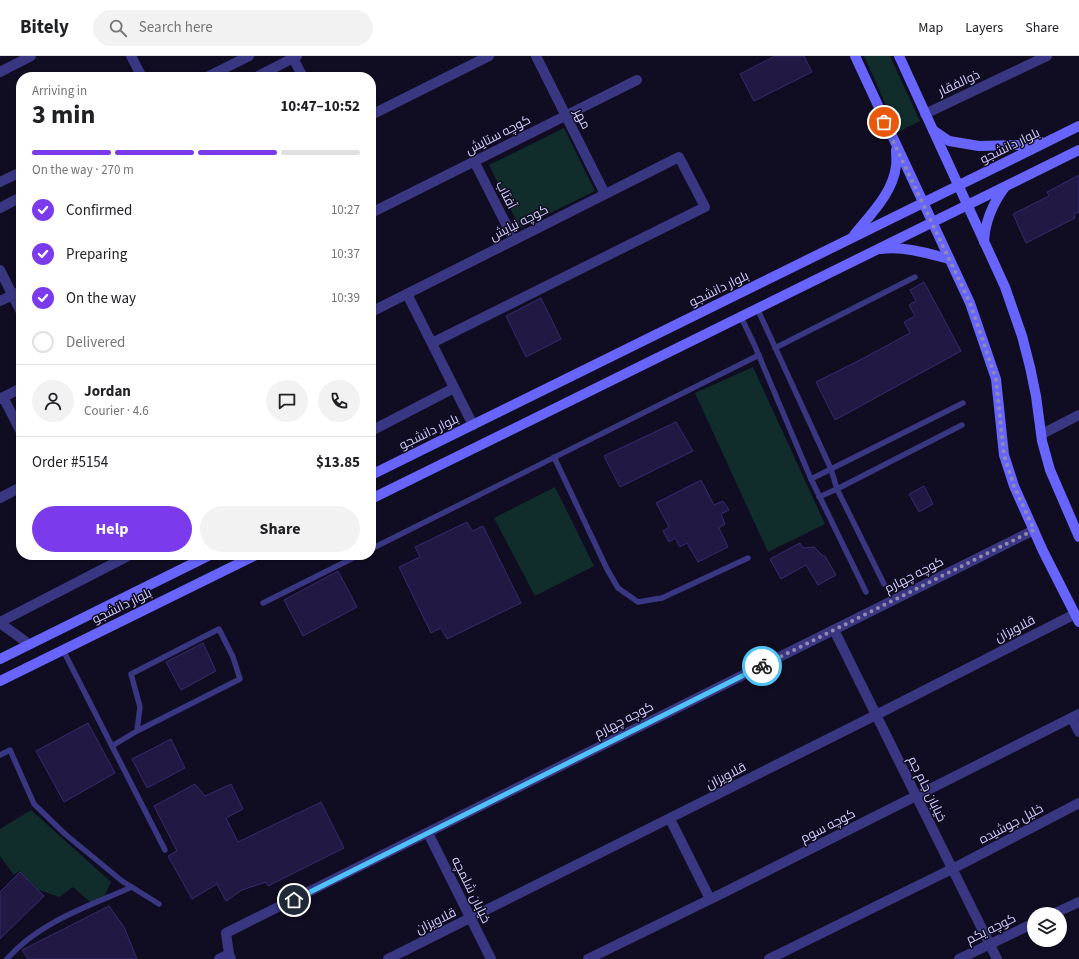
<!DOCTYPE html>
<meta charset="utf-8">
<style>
body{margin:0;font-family:"Source Sans 3",Cairo,sans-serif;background:#f2f2f2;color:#202124;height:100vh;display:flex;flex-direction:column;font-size:15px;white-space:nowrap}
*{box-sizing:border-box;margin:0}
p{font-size:13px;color:#757577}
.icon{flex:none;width:22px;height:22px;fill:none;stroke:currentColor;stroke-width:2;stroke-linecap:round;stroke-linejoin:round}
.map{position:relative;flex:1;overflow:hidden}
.details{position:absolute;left:16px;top:16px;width:360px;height:488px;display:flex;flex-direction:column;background:#fff;border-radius:16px;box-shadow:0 1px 3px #0004}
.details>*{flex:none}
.controls{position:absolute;left:1027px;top:851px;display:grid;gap:8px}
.controls a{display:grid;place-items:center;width:40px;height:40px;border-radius:50%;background:#fff;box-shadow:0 1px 3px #0004;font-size:20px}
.pin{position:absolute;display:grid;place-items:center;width:34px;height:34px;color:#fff;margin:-17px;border:2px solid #fff;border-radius:50%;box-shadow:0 1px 4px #0007}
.courier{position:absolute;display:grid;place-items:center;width:40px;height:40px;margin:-20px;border:3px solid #4fc3f7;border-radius:50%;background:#fff;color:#222;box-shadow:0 1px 5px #0007}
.summary em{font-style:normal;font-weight:700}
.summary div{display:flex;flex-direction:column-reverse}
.summary{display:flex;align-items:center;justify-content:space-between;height:68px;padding:0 16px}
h1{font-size:26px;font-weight:700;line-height:30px}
.bar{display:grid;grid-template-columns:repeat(4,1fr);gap:6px 4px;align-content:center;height:48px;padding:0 16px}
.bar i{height:5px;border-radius:3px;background:#e0e0e0}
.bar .selected{background:#7c3aed}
.bar p{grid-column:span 4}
.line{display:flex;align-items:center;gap:10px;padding:0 16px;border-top:1px solid #e0e0e0}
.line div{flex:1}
.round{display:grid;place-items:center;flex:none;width:42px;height:42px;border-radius:21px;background:#f2f2f2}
ol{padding:0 16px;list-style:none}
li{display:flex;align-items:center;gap:12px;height:44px}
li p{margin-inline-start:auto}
li .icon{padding:4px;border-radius:50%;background:#7c3aed;color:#fff;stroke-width:4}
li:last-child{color:#757577}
li i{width:22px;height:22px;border:2px solid #e0e0e0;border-radius:50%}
.action{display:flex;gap:8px;margin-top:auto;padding:8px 16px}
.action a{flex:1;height:46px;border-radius:24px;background:#7c3aed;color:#fff;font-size:16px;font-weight:700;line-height:46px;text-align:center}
.action a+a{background:#f2f2f2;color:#202124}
header{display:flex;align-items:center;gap:24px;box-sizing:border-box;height:56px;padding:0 20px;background:#fff;border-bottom:1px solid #e0e0e0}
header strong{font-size:19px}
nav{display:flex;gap:22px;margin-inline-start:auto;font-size:14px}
.search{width:280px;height:36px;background:#f2f2f2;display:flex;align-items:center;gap:10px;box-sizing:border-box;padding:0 14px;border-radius:22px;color:#757577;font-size:15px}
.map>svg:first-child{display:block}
</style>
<header>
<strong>Bitely</strong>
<div class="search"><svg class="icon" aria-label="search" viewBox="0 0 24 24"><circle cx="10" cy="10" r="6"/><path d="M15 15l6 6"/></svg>Search here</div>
<nav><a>Map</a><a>Layers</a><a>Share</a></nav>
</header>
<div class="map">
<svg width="1079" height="903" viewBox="0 0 1079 903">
<rect width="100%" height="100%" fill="#100d22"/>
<g fill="#102c2b">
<path d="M 864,0 L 890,0 L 920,65 L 898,76 Z"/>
<path d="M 564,72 L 595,135 L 520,172 L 489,109 Z"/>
<path d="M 753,311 L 825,468 L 768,496 L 695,337 Z"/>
<path d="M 555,431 L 594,510 L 535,540 L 494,462 Z"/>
<path d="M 31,754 L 111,826 L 105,839 L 90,846 L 73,831 L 59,841 L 39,834 L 19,815 L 14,819 L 0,800 L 0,773 Z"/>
</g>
<g fill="#211943" stroke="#372a70">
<path d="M 775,0 L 804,0 L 812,16 L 754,45 L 740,18 Z"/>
<path d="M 1079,119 L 1079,156 L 1074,158 L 1075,162 L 1026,187 L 1013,158 L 1049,140 L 1047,136 Z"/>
<path d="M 924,226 L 961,295 L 835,364 L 816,326 L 862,303 L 910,277 L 904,266 L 915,260 L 909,249 L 916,245 L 910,234 Z"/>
<path d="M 541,242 L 561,283 L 526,301 L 506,260 Z"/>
<path d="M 676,366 L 693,395 L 620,431 L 604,400 Z"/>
<path d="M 701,424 L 714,449 L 723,445 L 729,454 L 721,458 L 725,468 L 719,472 L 728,491 L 698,506 L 687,487 L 680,491 L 675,482 L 669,486 L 663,475 L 669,471 L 656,447 Z"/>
<path d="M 924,430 L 933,448 L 919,456 L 909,438 Z"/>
<path d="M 467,466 L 472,475 L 483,470 L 521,547 L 447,583 L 441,572 L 431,577 L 399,511 L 420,501 L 415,491 Z"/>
<path d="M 800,487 L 803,492 L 814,491 L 823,500 L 825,500 L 836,519 L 818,529 L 806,509 L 781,523 L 770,503 Z"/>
<path d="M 338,515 L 357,551 L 303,580 L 284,544 Z"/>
<path d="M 203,587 L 216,615 L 181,634 L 166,606 Z"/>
<path d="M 88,667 L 115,717 L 64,746 L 36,695 Z"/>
<path d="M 171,683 L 185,712 L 147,732 L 132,703 Z"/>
<path d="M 195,728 L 205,740 L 231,728 L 243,753 L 226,762 L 238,786 L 321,746 L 344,792 L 268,830 L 266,826 L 242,834 L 226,845 L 217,828 L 192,843 L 168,800 L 177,795 L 154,750 Z"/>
<path d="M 20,816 L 44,840 L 0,883 L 0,836 Z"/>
<path d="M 109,850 L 124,871 L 137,903 L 28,903 L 22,894 Z"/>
</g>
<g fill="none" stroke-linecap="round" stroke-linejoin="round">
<g stroke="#393782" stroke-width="5.5">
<path d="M 757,252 L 831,413 L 837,433 L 884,528"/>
<path d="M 741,261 L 754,288 L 811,423 L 866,536"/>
<path d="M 775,292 L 915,221"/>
<path d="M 554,401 L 607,513 L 618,532 L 638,546 L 662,542 L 748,502"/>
<path d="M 811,423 L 963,347"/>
<path d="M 819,441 L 837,433 L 962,369"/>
<path d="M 371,493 L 759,299"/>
<path d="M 263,547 L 359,499"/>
<path d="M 63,594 L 165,794"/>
<path d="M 112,690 L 137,675 L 140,651 L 131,618 L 219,573 L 233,601 L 240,623 L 137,675"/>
<path d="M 0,699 L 10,694 L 34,748 L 65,778 L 122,825 L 159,848"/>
<path d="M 7,903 C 39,866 89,850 132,831"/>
</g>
<g stroke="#393782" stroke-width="10">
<path d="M 131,0 L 142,21"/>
<path d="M 536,0 L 605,138"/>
<path d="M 293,2 L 303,21"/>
<path d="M 0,16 L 31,0"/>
<path d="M 925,58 L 1047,0"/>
<path d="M 371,59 L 489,0"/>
<path d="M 474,105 L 514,184"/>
<path d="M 371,157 L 637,24"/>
<path d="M 0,214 L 21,256"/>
<path d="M 407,238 L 473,369"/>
<path d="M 0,245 L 21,235"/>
<path d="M 371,256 L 679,101 L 705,151 L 432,287"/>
<path d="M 3,341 L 21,376"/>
<path d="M 0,343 L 21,332"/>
<path d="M 371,375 L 454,332"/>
<path d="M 1042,378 L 1079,359"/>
<path d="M 0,442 L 21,431"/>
<path d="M 0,566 L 130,499"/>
<path d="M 0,567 L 29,588"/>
<path d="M 834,574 L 997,903"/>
<path d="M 1072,662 L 1079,676"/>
<path d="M 670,763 L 710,843"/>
<path d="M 428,777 L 491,903"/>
<path d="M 1053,858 L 1079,846"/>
<path d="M 219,903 L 229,898"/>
<path d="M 231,903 L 229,898 L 226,877 L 1034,474"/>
<path d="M 388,903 L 876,659 L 1075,558"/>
<path d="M 588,903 L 725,836 L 1079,658"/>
<path d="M 769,903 L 956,811 L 1079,747"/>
<path d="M 959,903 L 1034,867"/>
</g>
<g stroke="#393782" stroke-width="10">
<path d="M 207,21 L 249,0"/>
<path d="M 256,21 L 297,0"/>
<path d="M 0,126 L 21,116"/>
<path d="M 0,152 L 21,141"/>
</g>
<g stroke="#6865ff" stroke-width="10">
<path d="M 855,0 L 970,247 L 996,323 L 1004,399 L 1014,430 L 1043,495 L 1079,566"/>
<path d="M 899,0 L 1005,231 L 1022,280 L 1030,311 L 1036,340 L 1042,385 L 1050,414 L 1079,481"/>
<path d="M 933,74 L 949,85 L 979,90 L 1019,89 L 1041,86"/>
<path d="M 854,179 C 870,159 893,137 896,110 C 897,105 896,99 896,94"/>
<path d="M 984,186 C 985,165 993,147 1005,131"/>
<path d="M 881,193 C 904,190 927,197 949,203"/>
<path d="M 371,419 L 1079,70"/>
<path d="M 371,443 L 1079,94"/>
<path d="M 0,603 L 210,499"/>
<path d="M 0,625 L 256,499"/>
</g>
</g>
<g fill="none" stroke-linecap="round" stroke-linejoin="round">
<path stroke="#8f8ab2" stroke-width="4" stroke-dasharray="0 7.2" d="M 762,610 L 1034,474 L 1014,430 L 1004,399 L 996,323 L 970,247 L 884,66"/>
<path stroke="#4fc3f7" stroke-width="5" d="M 294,844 L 762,610"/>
</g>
<g text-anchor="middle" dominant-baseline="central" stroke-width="3" stroke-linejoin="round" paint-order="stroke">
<g font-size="13" fill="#d3ceff" stroke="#100d22">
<text transform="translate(959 27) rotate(-25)">ذوالفقار</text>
<text transform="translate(582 63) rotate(63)">مهر</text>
<text transform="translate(498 79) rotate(-27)">کوچه ستایش</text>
<text transform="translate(1010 90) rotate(-26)">بلوار دانشجو</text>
<text transform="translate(506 139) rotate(63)">آفتاب</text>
<text transform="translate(519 167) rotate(-27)">كوچه نيايش</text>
<text transform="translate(719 233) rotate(-26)">بلوار دانشجو</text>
<text transform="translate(429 376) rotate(-26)">بلوار دانشجو</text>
<text transform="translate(914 519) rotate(-27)">کوچه چهارم</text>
<text transform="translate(122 550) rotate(-26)">بلوار دانشجو</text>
<text transform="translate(1015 573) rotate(-27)">قلاویزان</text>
<text transform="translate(624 664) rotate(-27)">کوچه چهارم</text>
<text transform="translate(726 720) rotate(-27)">قلاویزان</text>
<text transform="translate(927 733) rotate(64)">خیابان جام جم</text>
<text transform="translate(1011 768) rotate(-28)">خلیل جوشیده</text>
<text transform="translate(828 770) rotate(-27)">کوچه سوم</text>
<text transform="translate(471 834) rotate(64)">خیابان شلمچه</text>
<text transform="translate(436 865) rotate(-26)">قلاویزان</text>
<text transform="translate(991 873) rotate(-26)">کوچه یکم</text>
</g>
</g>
</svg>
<div class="controls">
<a><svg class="icon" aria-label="layers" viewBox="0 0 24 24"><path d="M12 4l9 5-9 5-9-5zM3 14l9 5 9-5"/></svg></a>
</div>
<div class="pin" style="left:884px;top:66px;background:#ea580c"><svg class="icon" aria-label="bag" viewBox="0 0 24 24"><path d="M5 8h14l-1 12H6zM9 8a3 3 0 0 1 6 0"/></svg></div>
<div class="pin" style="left:294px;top:844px;background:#1f2937"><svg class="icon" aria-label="home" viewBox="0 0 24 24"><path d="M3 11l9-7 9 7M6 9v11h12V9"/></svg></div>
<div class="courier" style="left:762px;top:610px"><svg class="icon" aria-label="bike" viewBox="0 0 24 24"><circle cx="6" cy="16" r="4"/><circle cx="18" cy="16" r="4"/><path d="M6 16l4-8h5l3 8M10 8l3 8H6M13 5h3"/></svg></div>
<section class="details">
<div class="summary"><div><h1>3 min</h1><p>Arriving in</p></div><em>10:47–10:52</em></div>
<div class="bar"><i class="selected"></i><i class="selected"></i><i class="selected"></i><i></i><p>On the way · 270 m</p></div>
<ol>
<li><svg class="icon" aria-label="check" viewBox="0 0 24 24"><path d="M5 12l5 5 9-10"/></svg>Confirmed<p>10:27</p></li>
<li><svg class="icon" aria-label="check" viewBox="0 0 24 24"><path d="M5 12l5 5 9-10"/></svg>Preparing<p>10:37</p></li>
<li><svg class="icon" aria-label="check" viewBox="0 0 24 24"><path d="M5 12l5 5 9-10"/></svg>On the way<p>10:39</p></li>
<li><i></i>Delivered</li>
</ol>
<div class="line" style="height:72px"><a class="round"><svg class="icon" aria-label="person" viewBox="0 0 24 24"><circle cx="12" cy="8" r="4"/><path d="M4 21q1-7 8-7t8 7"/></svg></a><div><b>Jordan</b><p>Courier · 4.6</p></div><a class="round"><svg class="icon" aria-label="chat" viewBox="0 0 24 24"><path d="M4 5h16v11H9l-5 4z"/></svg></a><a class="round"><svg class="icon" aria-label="phone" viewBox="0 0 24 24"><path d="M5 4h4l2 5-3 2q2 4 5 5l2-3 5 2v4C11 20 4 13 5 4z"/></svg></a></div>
<div class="line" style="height:52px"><div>Order #5154</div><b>$13.85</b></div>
<div class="action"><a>Help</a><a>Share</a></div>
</section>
</div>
